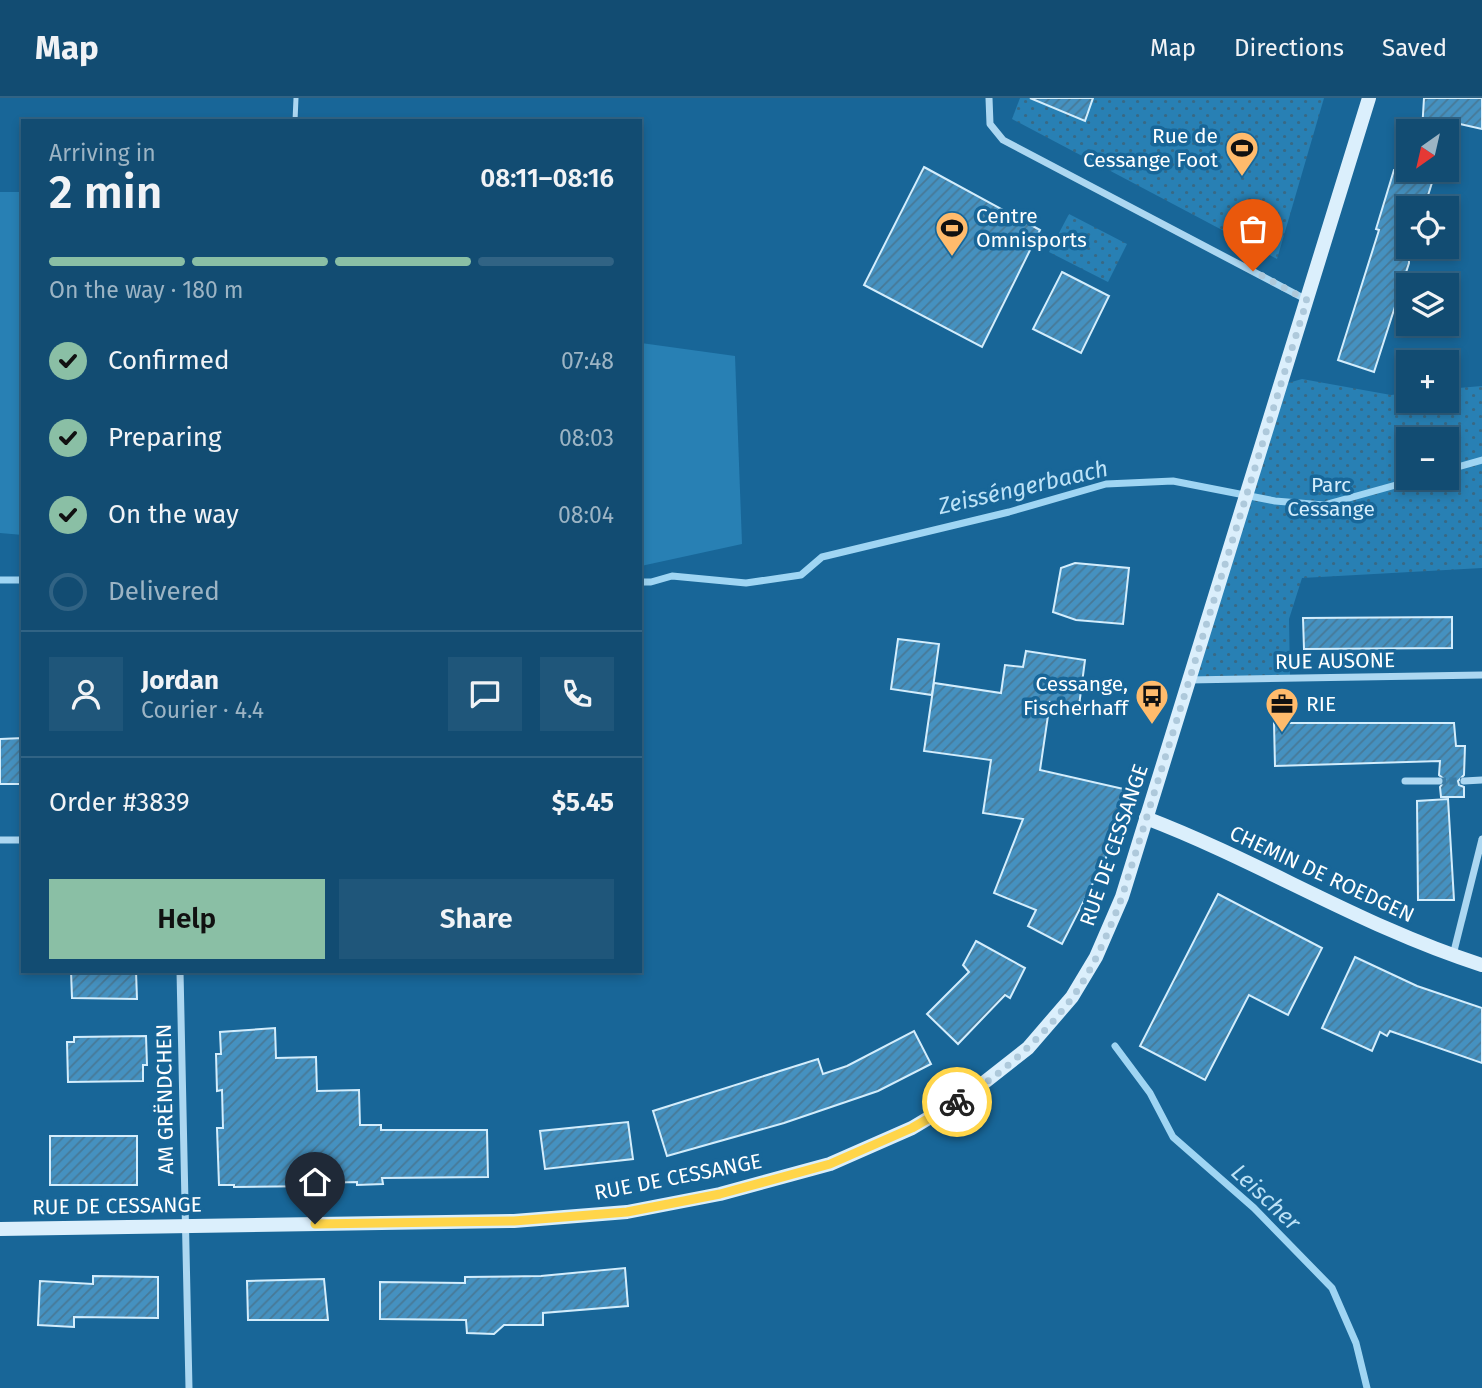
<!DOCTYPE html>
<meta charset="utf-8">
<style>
body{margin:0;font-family:"Fira Sans",sans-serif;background:#1f567a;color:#f1f3f6;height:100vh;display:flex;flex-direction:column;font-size:26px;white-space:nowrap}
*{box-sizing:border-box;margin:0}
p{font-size:23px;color:#9cb4c4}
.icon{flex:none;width:38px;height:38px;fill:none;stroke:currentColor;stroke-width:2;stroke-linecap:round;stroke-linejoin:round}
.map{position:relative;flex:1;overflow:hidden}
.sheet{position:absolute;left:21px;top:21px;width:621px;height:854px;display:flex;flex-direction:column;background:#124c72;border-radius:0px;box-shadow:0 4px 10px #0003,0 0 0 2px #316384}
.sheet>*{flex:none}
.needle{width:46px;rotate:214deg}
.buttons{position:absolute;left:1396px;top:21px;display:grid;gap:14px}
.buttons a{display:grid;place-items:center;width:63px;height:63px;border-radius:0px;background:#124c72;box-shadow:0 4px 10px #0003,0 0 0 2px #316384;font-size:35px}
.pin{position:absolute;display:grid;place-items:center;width:60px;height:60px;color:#fff;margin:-72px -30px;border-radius:50% 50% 50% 0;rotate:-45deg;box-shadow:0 0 7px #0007}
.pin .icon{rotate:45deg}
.courier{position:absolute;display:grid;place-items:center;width:70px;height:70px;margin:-35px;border:5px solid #ffd54a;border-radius:50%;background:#fff;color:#222;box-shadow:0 2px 9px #0007}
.head em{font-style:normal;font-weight:600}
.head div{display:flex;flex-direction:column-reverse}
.head{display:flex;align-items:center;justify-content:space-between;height:119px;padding:0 28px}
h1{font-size:46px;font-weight:600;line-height:52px}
.bar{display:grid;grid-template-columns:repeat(4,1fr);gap:10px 7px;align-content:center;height:84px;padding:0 28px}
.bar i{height:9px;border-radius:5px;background:#316384}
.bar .on{background:#8abfa5}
.bar p{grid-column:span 4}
.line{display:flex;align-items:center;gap:18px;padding:0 28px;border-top:2px solid #316384}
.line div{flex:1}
.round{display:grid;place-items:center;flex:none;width:74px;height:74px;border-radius:0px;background:#1f567a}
ol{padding:0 28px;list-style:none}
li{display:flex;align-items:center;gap:21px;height:77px}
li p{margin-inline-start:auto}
li .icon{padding:7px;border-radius:50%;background:#8abfa5;color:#111;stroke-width:4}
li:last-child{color:#9cb4c4}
li i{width:38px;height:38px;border:4px solid #316384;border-radius:50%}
.primary-button{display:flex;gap:14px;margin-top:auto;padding:14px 28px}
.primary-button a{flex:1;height:80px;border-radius:0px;background:#8abfa5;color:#111;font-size:28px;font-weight:600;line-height:80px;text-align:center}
.primary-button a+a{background:#1f567a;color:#f1f3f6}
header{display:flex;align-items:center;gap:42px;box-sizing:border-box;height:98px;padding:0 35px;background:#124c72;border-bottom:2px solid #316384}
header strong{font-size:33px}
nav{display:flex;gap:38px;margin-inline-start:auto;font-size:24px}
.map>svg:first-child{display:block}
</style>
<header>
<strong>Map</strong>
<nav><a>Map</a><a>Directions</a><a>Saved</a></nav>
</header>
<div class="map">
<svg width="1482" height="1290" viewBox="0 0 1482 1290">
<defs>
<pattern id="park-dots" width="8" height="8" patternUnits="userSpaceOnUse" patternTransform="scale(1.75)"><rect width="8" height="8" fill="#2880b4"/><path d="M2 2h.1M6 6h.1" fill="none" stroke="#386985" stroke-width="1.8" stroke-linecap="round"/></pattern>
<pattern id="building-hatch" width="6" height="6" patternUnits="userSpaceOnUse" patternTransform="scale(1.75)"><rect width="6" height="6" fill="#4591c0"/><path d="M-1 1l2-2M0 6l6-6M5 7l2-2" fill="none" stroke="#477997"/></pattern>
</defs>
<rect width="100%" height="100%" fill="#186698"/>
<g fill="#2880b4">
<path d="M 0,94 L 23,94 L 23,437 L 0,435 Z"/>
<path d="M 641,245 L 735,258 L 742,446 L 641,468 Z"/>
</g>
<g fill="url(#park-dots)" fill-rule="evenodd">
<path d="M 1020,0 L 1324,0 L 1277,161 L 1012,21 Z"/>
<path d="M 1069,116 L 1127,146 L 1108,184 L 1049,154 Z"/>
<path d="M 1302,281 L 1391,297 L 1409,295 L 1409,303 L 1447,303 L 1447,291 L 1482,288 L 1482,470 L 1302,480 L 1289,521 L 1290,581 L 1189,582 L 1281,287 ZM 1409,341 L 1447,341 L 1447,380 L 1409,380 Z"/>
</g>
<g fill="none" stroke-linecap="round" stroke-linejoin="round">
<g stroke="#9fd5f3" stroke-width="7">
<path d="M 1447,372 L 1482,362"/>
<path d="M 0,482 L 23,482"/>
<path d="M 640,484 L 651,484 L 672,478 L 746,485 L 801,477 L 822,459 L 1009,414 L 1106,386 L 1173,383 L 1275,403 L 1324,407 L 1421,380"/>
<path d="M 1115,948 L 1150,995 L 1173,1039 L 1254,1110 L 1332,1190 L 1356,1245 L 1367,1290"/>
</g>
</g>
<g fill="url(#building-hatch)" stroke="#d3edfc" stroke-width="2">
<path d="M 1030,0 L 1093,0 L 1085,23 Z"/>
<path d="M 1424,0 L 1482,0 L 1482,31 L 1451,24 L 1448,33 L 1422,33 Z"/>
<path d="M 924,69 L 1040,132 L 982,249 L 864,187 Z"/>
<path d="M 1394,72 L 1436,72 L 1424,110 L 1409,110 L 1409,165 L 1374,274 L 1338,262 L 1379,132 L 1376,131 Z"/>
<path d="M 1062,174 L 1109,198 L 1081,255 L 1033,231 Z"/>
<path d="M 1075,465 L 1129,470 L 1123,526 L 1076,522 L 1053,514 L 1061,470 Z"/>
<path d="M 1452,519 L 1452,550 L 1304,551 L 1303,520 Z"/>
<path d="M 898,541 L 939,546 L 932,597 L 891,591 Z"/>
<path d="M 1026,553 L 1085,562 L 1079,608 L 1050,604 L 1040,672 L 1128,692 L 1116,740 L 1062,846 L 1028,828 L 1036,812 L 994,795 L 1023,721 L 983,715 L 991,662 L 924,653 L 934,585 L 1001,595 L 1005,567 L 1023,569 Z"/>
<path d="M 1274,625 L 1454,625 L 1456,648 L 1465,648 L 1464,677 L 1458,683 L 1459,687 L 1464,689 L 1464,699 L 1441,699 L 1440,689 L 1445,682 L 1439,677 L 1440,663 L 1275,668 Z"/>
<path d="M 23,640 L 23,686 L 0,686 L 0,641 Z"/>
<path d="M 1448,701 L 1454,802 L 1418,802 L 1417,703 Z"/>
<path d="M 1218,796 L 1322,850 L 1288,917 L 1249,897 L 1205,982 L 1140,948 Z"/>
<path d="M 976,843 L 1025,870 L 1010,900 L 1005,897 L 958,946 L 927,916 L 969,874 L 963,867 Z"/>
<path d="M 1355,859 L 1417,888 L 1482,910 L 1482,965 L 1390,933 L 1387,938 L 1380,934 L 1372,953 L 1322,930 Z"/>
<path d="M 71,873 L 136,873 L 137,901 L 72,900 Z"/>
<path d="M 275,930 L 276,960 L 316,959 L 317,993 L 359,992 L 360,1027 L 381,1027 L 381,1032 L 487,1032 L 488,1079 L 382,1080 L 383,1086 L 357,1087 L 357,1084 L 320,1085 L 320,1088 L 234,1089 L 234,1087 L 219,1087 L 217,1030 L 223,1030 L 222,992 L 217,993 L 216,956 L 221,956 L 220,934 Z"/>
<path d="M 914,933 L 931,966 L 878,993 L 784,1025 L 667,1058 L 653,1013 L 818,961 L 823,976 L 847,968 Z"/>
<path d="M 146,938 L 147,967 L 143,967 L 143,983 L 68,984 L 67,944 L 74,944 L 74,939 Z"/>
<path d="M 628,1024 L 633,1061 L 545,1071 L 540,1033 Z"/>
<rect x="50" y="1038" width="87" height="49"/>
<path d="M 625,1170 L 628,1208 L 543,1215 L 543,1227 L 504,1227 L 494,1236 L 467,1235 L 466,1222 L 380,1221 L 380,1184 L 465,1185 L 465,1179 L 541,1178 Z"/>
<path d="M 93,1178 L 158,1179 L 158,1220 L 74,1219 L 74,1229 L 38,1227 L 40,1183 L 93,1186 Z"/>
<path d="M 324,1181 L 328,1222 L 248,1222 L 247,1183 Z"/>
</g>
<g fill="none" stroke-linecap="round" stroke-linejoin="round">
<path stroke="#3b7da7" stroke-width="7" stroke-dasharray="7 3.5" stroke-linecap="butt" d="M 1439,683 L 1464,683"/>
<path stroke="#acd7f1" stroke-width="5" d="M 295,23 L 296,0"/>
<g stroke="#acd7f1" stroke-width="7">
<path d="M 989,0 L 990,26 L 1003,42 L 1307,202"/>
<path d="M 1189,582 L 1482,577"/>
<path d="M 1405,683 L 1439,683"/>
<path d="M 1464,683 L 1482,682"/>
<path d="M 0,742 L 23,742"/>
<path d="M 1453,857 L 1482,741"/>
<path d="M 180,873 L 189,1290"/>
</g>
<g stroke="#dbeffc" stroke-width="14">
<path d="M 1146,720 C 1261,764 1365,830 1482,867"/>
<path d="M 0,1131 L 514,1123 L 627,1114 L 720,1096 L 830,1066 L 912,1030 L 972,994 L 1028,950 L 1072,899 L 1096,859 L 1122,799 L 1369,0"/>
</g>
</g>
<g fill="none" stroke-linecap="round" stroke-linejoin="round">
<path stroke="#aec9db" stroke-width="7" stroke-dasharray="0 12.6" d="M 957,1004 C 1000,978 1042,940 1072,900 C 1094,870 1109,833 1122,799 L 1307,202 L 1253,173"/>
<path stroke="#ffd54a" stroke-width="9" d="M 315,1126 L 514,1123 L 627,1114 L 720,1096 L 830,1066 L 912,1030 L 957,1004"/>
</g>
<defs>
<symbol id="stadium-pin" viewBox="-11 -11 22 30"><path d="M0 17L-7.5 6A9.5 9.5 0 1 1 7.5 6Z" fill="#ffbb6c" stroke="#186698"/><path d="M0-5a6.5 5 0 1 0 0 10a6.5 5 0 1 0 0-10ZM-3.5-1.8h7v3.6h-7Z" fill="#111"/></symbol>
<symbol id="bus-pin" viewBox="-11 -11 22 30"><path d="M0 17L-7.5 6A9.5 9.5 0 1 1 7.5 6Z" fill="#ffbb6c" stroke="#186698"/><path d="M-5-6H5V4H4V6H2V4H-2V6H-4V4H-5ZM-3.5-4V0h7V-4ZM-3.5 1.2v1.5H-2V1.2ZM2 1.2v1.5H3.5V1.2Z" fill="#111"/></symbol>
<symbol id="office-pin" viewBox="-11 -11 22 30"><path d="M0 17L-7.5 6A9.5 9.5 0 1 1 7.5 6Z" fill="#ffbb6c" stroke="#186698"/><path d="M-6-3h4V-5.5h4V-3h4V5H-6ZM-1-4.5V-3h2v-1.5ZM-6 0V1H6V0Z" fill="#111"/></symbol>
</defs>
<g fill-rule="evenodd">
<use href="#stadium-pin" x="1223" y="31" width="38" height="52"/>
<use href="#stadium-pin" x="933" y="111" width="38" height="52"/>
<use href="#bus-pin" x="1133" y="579" width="38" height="52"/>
<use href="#office-pin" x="1263" y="587" width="38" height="52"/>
</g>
<g text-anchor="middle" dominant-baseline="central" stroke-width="7" stroke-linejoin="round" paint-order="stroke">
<g font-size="21" fill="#fff" stroke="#186698" text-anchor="end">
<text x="1218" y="38">Rue de<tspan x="1218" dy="24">Cessange Foot</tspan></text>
<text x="976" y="118" text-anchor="start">Centre<tspan x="976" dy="24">Omnisports</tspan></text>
<text x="1128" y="586">Cessange,<tspan x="1128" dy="24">Fischerhaff</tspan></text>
<text x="1306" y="606" text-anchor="start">RIE</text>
</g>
<g font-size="21" fill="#d3edfc" stroke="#186698">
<text x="1331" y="387">Parc<tspan x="1331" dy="24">Cessange</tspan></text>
</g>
<g font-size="21" fill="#fff" stroke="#186698">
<text transform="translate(1335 563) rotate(-1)">RUE AUSONE</text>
<text transform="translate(1114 747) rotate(-71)">RUE DE CESSANGE</text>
<text transform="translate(1322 776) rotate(25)">CHEMIN DE ROEDGEN</text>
<text transform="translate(165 1001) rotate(-91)">AM GRËNDCHEN</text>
<text transform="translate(678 1079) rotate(-11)">RUE DE CESSANGE</text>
<text transform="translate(117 1108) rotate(-1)">RUE DE CESSANGE</text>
</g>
<g font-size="23" font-style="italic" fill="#bce2f7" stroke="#186698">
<text transform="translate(1023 389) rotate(-13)">Zeisséngerbaach</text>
<text transform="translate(1266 1099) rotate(43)">Leischer</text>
</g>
</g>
</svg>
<div class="buttons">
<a><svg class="needle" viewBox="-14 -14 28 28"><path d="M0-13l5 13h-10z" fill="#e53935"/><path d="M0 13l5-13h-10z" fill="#9cb4c4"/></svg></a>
<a><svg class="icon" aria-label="locate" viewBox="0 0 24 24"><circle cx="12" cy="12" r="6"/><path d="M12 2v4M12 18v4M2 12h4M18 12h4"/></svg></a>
<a><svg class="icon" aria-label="layers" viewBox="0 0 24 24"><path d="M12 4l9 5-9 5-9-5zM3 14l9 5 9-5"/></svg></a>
<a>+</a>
<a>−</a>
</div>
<div class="pin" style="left:1253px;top:173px;background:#ea580c"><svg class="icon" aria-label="bag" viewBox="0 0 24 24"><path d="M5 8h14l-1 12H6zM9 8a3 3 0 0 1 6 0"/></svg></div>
<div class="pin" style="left:315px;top:1126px;background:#1f2937"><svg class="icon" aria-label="home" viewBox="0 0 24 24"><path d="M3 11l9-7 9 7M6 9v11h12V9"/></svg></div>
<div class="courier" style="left:957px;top:1004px"><svg class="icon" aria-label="bike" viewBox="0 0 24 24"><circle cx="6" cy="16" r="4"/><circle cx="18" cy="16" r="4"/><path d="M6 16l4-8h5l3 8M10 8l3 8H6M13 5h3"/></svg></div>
<section class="sheet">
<div class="head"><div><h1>2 min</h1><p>Arriving in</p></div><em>08:11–08:16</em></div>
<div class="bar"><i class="on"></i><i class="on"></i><i class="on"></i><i></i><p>On the way · 180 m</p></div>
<ol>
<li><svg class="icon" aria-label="check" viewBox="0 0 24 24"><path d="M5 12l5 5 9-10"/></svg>Confirmed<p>07:48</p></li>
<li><svg class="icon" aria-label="check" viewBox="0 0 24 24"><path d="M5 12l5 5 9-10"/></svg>Preparing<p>08:03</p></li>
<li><svg class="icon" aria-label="check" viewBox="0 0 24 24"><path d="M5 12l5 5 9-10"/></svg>On the way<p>08:04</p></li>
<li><i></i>Delivered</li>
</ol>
<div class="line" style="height:126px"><a class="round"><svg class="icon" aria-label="person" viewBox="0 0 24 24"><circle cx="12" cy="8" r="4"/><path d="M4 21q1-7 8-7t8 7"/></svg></a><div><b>Jordan</b><p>Courier · 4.4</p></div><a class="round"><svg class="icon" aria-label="chat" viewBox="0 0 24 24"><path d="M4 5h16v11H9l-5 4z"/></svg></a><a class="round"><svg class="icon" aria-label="phone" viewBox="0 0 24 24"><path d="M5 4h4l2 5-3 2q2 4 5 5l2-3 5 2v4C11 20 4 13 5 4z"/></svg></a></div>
<div class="line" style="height:91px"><div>Order #3839</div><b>$5.45</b></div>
<div class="primary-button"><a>Help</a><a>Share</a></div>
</section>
</div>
